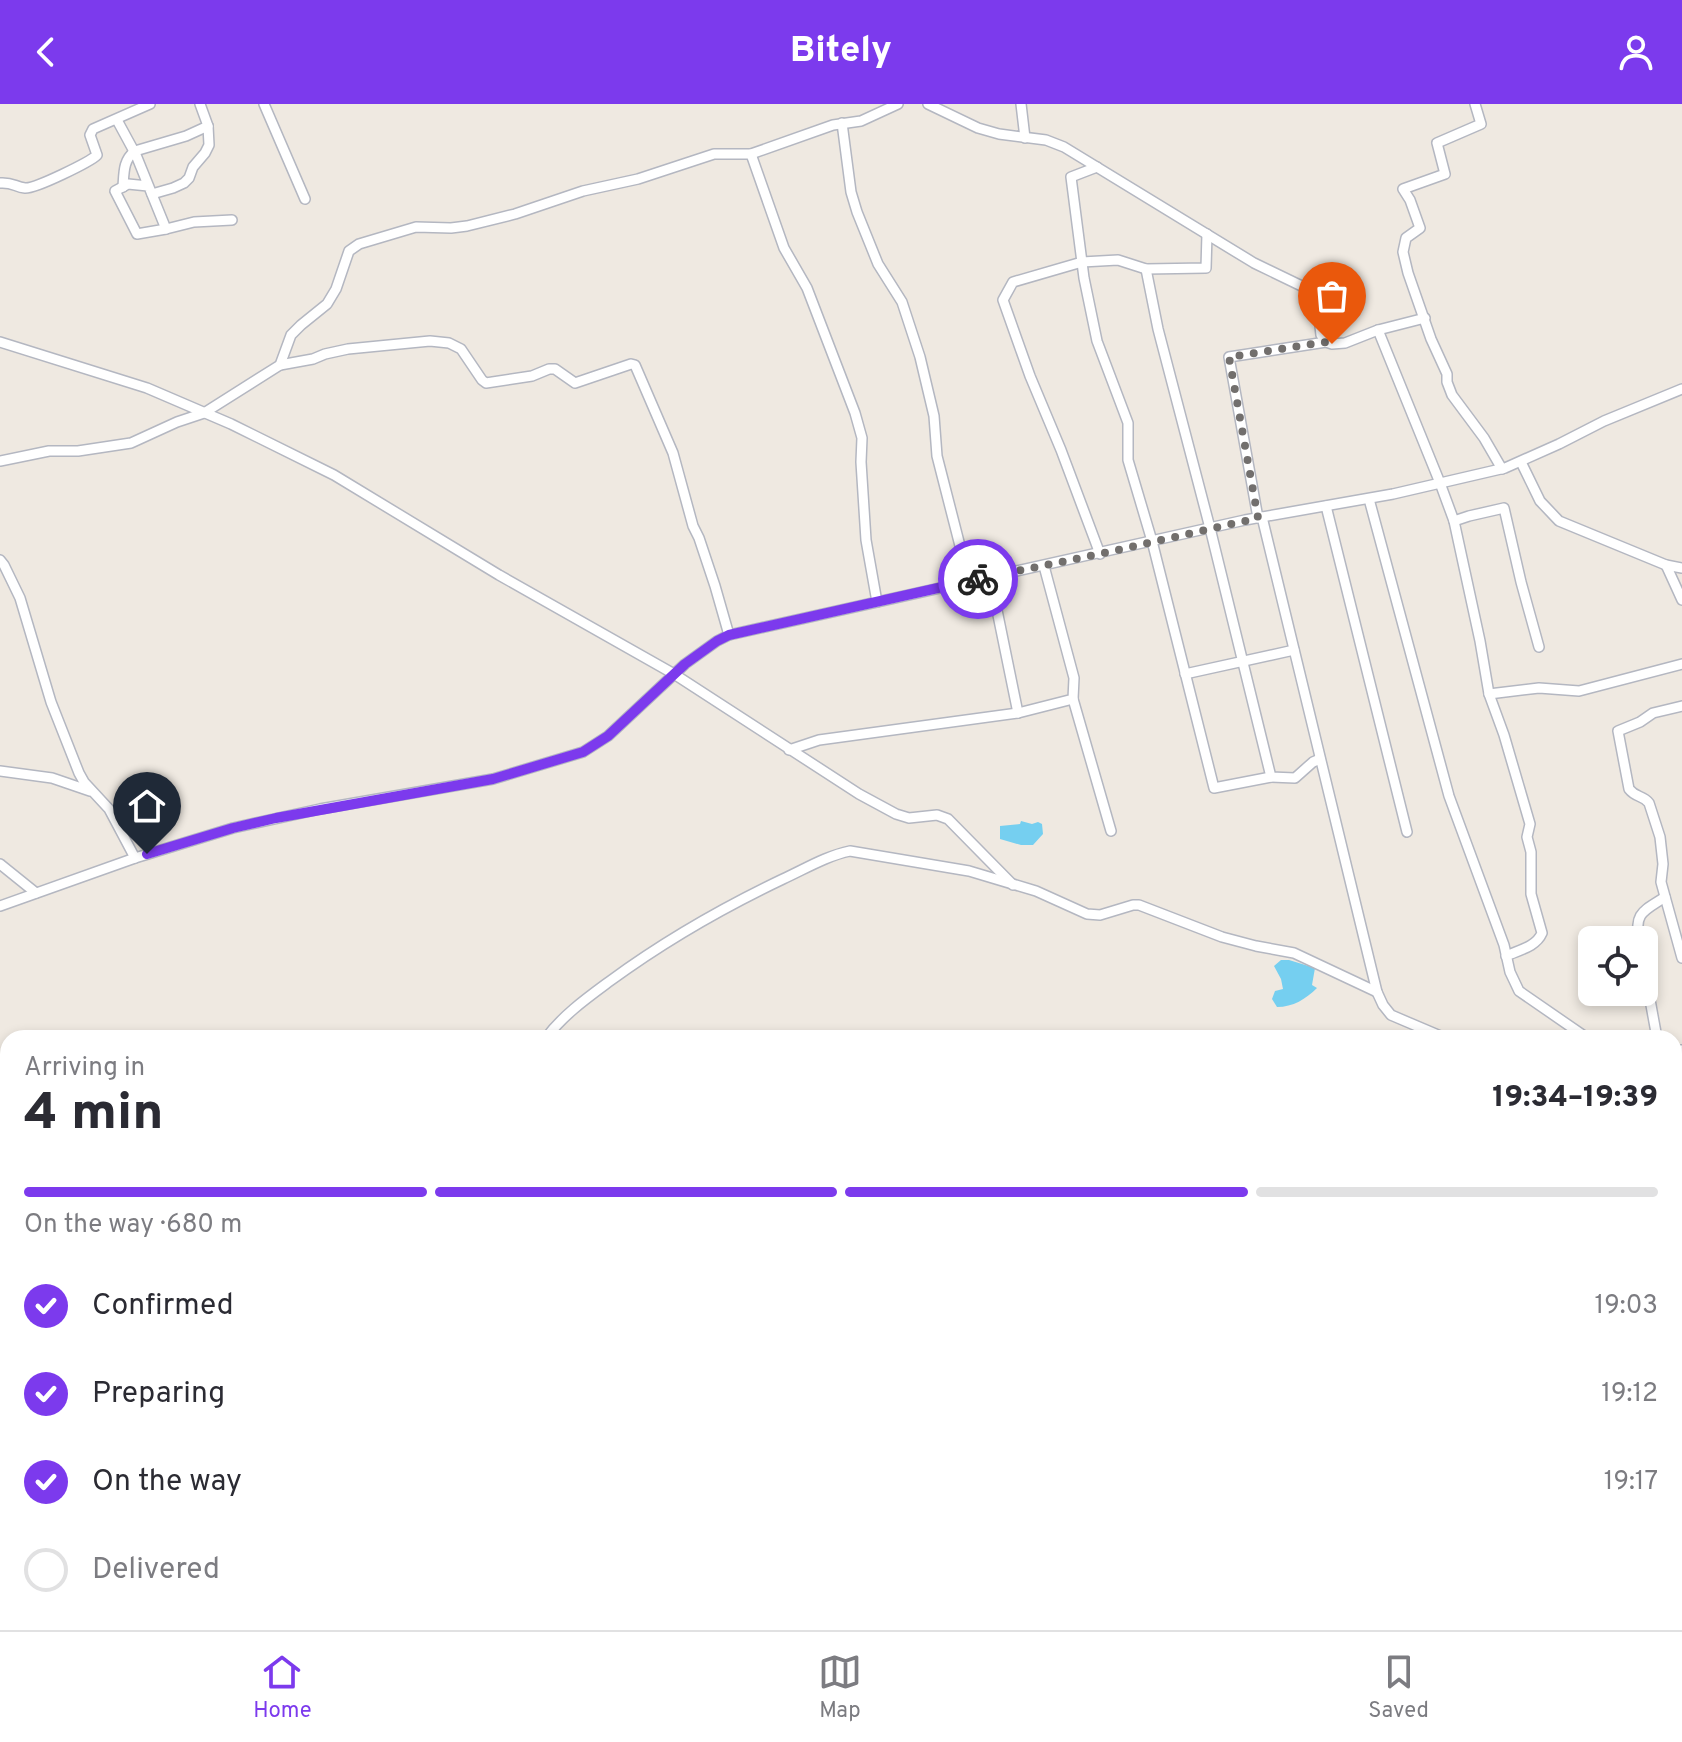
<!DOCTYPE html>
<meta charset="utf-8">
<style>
body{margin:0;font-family:Overpass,sans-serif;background:#f7f7f7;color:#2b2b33;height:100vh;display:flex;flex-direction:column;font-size:30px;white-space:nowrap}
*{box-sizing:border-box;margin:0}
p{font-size:26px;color:#7c7c81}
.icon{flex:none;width:44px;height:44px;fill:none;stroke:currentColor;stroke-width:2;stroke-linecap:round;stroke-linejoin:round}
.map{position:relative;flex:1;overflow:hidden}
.drawer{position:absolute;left:0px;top:926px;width:1682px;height:600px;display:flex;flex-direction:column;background:#fff;border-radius:24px 24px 0 0;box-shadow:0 4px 12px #0003}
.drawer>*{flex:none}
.controls{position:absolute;left:1578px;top:822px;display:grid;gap:16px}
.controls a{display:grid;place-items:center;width:80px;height:80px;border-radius:12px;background:#fff;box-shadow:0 4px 12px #0003;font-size:40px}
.pin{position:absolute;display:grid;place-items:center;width:68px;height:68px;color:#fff;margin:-82px -34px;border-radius:50% 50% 50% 0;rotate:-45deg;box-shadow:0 0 8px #0007}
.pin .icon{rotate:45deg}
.courier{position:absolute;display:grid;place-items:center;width:80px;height:80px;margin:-40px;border:6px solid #7c3aed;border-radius:50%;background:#fff;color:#222;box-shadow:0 2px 10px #0007}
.summary em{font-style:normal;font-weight:800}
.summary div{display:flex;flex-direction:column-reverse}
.summary{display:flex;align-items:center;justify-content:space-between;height:136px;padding:0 24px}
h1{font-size:52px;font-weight:800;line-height:60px}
.bar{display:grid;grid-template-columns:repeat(4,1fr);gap:12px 8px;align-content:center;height:96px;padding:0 24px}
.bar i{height:10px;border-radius:6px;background:#e1e1e2}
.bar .active{background:#7c3aed}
.bar p{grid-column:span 4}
ol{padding:0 24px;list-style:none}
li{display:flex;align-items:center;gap:24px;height:88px}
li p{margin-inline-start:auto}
li .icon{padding:8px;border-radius:50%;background:#7c3aed;color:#fff;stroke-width:4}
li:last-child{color:#7c7c81}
li i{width:44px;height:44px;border:4px solid #e1e1e2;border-radius:50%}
header{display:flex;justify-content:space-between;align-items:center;height:104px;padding:0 24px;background:#7c3aed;color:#fff;font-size:36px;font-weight:800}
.tab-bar{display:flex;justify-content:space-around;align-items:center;height:112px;border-top:2px solid #e1e1e2;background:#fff;font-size:22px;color:#7c7c81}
.tab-bar a{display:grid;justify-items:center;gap:4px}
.tab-bar .active{color:#7c3aed}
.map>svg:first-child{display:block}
</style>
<header><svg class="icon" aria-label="back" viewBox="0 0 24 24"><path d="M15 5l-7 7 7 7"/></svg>Bitely<svg class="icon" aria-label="person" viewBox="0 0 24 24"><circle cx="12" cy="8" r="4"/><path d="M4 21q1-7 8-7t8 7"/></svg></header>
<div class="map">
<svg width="1682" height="1526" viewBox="0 0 1682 1526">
<rect width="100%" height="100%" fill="#efe9e1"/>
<g fill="#75cff0">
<path d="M 1021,717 L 1032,720 L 1038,718 L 1042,720 L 1043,730 L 1033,741 L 1021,741 L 1000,735 L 1000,722 L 1020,720 Z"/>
<path d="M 1281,856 L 1289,856 L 1315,864 L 1312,881 L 1317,884 C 1306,895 1293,903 1277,903 L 1272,895 L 1275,887 L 1283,885 L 1281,875 L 1274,862 Z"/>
</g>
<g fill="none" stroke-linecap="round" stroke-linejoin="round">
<defs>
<g id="minor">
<path d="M 264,0 L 305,95"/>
<path d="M 928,0 L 978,24 L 999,30 L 1046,36 L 1064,43 L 1254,159 L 1312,187 L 1317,196 L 1321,231 L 1326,238 L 1332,240 L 1345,239 L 1378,226 L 1425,214"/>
<path d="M 1021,0 L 1025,34"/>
<path d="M 1475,0 L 1481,20 L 1437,39 L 1445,70 L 1403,85 L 1410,96 L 1420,124 L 1406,134 L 1403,148 L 1408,169 L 1431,235 L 1447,270 L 1447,278 L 1452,291 L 1484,334 L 1502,365"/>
<path d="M 117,16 L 136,51 L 166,125 L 137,130 L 115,87 L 128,80 L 148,82"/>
<path d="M 842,19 L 851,88 L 857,108 L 878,160 L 902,198 L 920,253 L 934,312 L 937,352 L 969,477"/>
<path d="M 751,50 L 784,144 L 807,184 L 855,309 L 862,334 L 861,358 L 866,436 L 877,498"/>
<path d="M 1097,63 L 1071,73 L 1084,174 L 1097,237 L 1128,319 L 1128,356 L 1152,437 L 1214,684 L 1271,673"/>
<path d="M 0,79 C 13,78 15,83 25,84 C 35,85 90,58 97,51 L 90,31 L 93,25 L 150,0"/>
<path d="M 123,83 C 124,69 123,56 135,47 L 186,32 L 208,22 L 200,0"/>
<path d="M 152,90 L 173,84 L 184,79 L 189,74 L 193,63 L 205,49 L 209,41 L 208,22"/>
<path d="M 166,125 L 194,118 L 232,116"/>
<path d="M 1146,165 L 1158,225 L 1210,424 L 1271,673 L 1295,674 L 1313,658 L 1320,655"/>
<path d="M 1378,226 L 1440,379 L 1454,417 L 1480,537 L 1489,590 L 1504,631 L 1530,720 L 1527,733 L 1531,748 L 1531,790 L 1542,829 C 1536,843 1519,846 1506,852"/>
<path d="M 0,238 L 147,284 L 231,320 L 334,371 L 499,471 L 674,570 L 859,690 L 896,710 L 909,714 L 937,711 L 948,715 L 1013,781"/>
<path d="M 280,261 L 313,255 L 325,250 L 348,245 L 430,237 L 449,239 L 461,245 L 482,276 L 486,279 L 532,272 L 549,265 L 555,265 L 575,279 L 631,260 L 635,261 L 673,349 L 693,422 L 699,434 L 715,482 L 729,531"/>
<path d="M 0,357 L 49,347 L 78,347 L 131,339 L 177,318 L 204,309 L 280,261 L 291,231 L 301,221 L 327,200 L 336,185 L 349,147 L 359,140 L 416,123 L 451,124 L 467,122 L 515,110 L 583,87 L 638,75 L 714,50 L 751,50 L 833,21 L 861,17 L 898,0"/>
<path d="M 1521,358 L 1540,397 L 1559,417 L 1666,461 L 1682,464"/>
<path d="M 1369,395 L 1449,692 L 1504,841 L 1510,868 L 1519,887 L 1587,934"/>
<path d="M 1326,402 L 1407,728"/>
<path d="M 1262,413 L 1377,888 L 1383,901 L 1391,911 L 1445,934"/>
<path d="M 1258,414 L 1229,253 L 1326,238"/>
<path d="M 1454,417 L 1469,412 L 1504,404 L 1521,478 L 1539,543"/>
<path d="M 1100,450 L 1061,346 L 1030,272 L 1003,196 L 1013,178 L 1082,158 L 1118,156 L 1146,165 L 1206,164 L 1207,130"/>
<path d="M 0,456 L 4,461 L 20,494 L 51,598 L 79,669 L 84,678 L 109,705 L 135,754"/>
<path d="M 1666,461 L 1682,496"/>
<path d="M 990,472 L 1018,609"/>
<path d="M 1185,570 L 1294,546"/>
<path d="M 1489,590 L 1539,584 L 1579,587 L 1682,560"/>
<path d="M 1073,595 L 1111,727"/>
<path d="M 1682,602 L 1653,609 L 1640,618 L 1618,627 L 1629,685 C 1636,694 1643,691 1649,699 L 1660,733 L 1663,760 L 1661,778 L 1682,854"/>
<path d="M 789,646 L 819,636 L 1018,609 L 1073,595 L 1074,574 L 1044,462"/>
<path d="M 0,667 L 52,674 L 90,687"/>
<path d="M 0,760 L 36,789"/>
<path d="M 0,802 L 135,754 L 233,724 L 320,705 L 493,675 L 583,648 L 608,632 L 685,560 L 717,537 L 729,531 L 1245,416 L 1393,390 L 1505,364 L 1559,340 L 1604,317 L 1682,285"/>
<path d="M 1639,836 C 1634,808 1644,807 1665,793"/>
<path d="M 1644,863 L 1657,934"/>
<path d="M 546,934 C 563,911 587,894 610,877 C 666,836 720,805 783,775 C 805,765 826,752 850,747 L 969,767 L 1036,787 L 1087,810 L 1100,811 L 1133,801 L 1139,801 L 1222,833 L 1256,842 L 1294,849 L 1377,888"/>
<path d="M 1674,946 L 1682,946"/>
<path d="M 1674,1057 L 1682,1063"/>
<path d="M 0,1268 L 8,1271"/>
<path d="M 1674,1291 L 1682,1286"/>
<path d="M 0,1494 L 8,1497"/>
<path d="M 864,1518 L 893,1526"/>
<path d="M 1074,1518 L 1086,1526"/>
<path d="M 1607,1518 L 1619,1526"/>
<path d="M 166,1526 L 168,1518"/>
<path d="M 1283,1526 L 1284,1518"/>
<path d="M 1374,1526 L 1374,1518"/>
<path d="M 1417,1526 L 1417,1518"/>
<path d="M 1508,1526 L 1510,1518"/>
<path d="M 1582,1526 L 1583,1518"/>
</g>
</defs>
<use href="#minor" stroke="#b4b7c1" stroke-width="12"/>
<use href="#minor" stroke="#fff" stroke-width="9"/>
</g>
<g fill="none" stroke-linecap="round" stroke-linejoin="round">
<path stroke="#726f6d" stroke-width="8" stroke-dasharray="0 14.4" d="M 978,475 L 1100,450 L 1258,414 L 1229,253 L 1326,238 L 1332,240"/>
<path stroke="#7c3aed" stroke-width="10" d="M 147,750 L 233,724 L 276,714 L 493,675 L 583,648 L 608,632 L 685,560 L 717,537 L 729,531 L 978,475"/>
</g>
</svg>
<div class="controls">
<a><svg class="icon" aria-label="locate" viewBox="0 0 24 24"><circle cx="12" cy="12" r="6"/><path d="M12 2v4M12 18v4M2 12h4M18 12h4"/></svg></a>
</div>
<div class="pin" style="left:1332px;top:240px;background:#ea580c"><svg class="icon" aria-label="bag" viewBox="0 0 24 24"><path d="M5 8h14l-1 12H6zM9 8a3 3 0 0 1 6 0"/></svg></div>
<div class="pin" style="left:147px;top:750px;background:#1f2937"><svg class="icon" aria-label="home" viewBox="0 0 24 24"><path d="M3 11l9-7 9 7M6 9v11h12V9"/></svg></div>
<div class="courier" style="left:978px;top:475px"><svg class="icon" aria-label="bike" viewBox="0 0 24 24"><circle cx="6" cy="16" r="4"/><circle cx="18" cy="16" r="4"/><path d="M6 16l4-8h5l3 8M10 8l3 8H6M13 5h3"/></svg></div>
<section class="drawer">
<div class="summary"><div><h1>4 min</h1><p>Arriving in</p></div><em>19:34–19:39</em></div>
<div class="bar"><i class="active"></i><i class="active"></i><i class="active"></i><i></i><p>On the way · 680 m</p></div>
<ol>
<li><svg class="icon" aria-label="check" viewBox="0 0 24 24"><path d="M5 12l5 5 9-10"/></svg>Confirmed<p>19:03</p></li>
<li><svg class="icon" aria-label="check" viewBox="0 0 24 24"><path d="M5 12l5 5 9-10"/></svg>Preparing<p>19:12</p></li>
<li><svg class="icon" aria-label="check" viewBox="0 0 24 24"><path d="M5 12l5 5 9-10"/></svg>On the way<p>19:17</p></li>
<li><i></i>Delivered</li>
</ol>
</section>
</div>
<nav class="tab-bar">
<a class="active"><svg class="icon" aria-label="home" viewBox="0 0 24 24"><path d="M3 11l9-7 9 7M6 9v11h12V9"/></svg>Home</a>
<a><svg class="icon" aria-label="map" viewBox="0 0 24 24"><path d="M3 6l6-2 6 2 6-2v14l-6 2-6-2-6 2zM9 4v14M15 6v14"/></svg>Map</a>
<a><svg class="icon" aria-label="saved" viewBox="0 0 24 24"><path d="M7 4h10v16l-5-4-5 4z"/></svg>Saved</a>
</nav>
